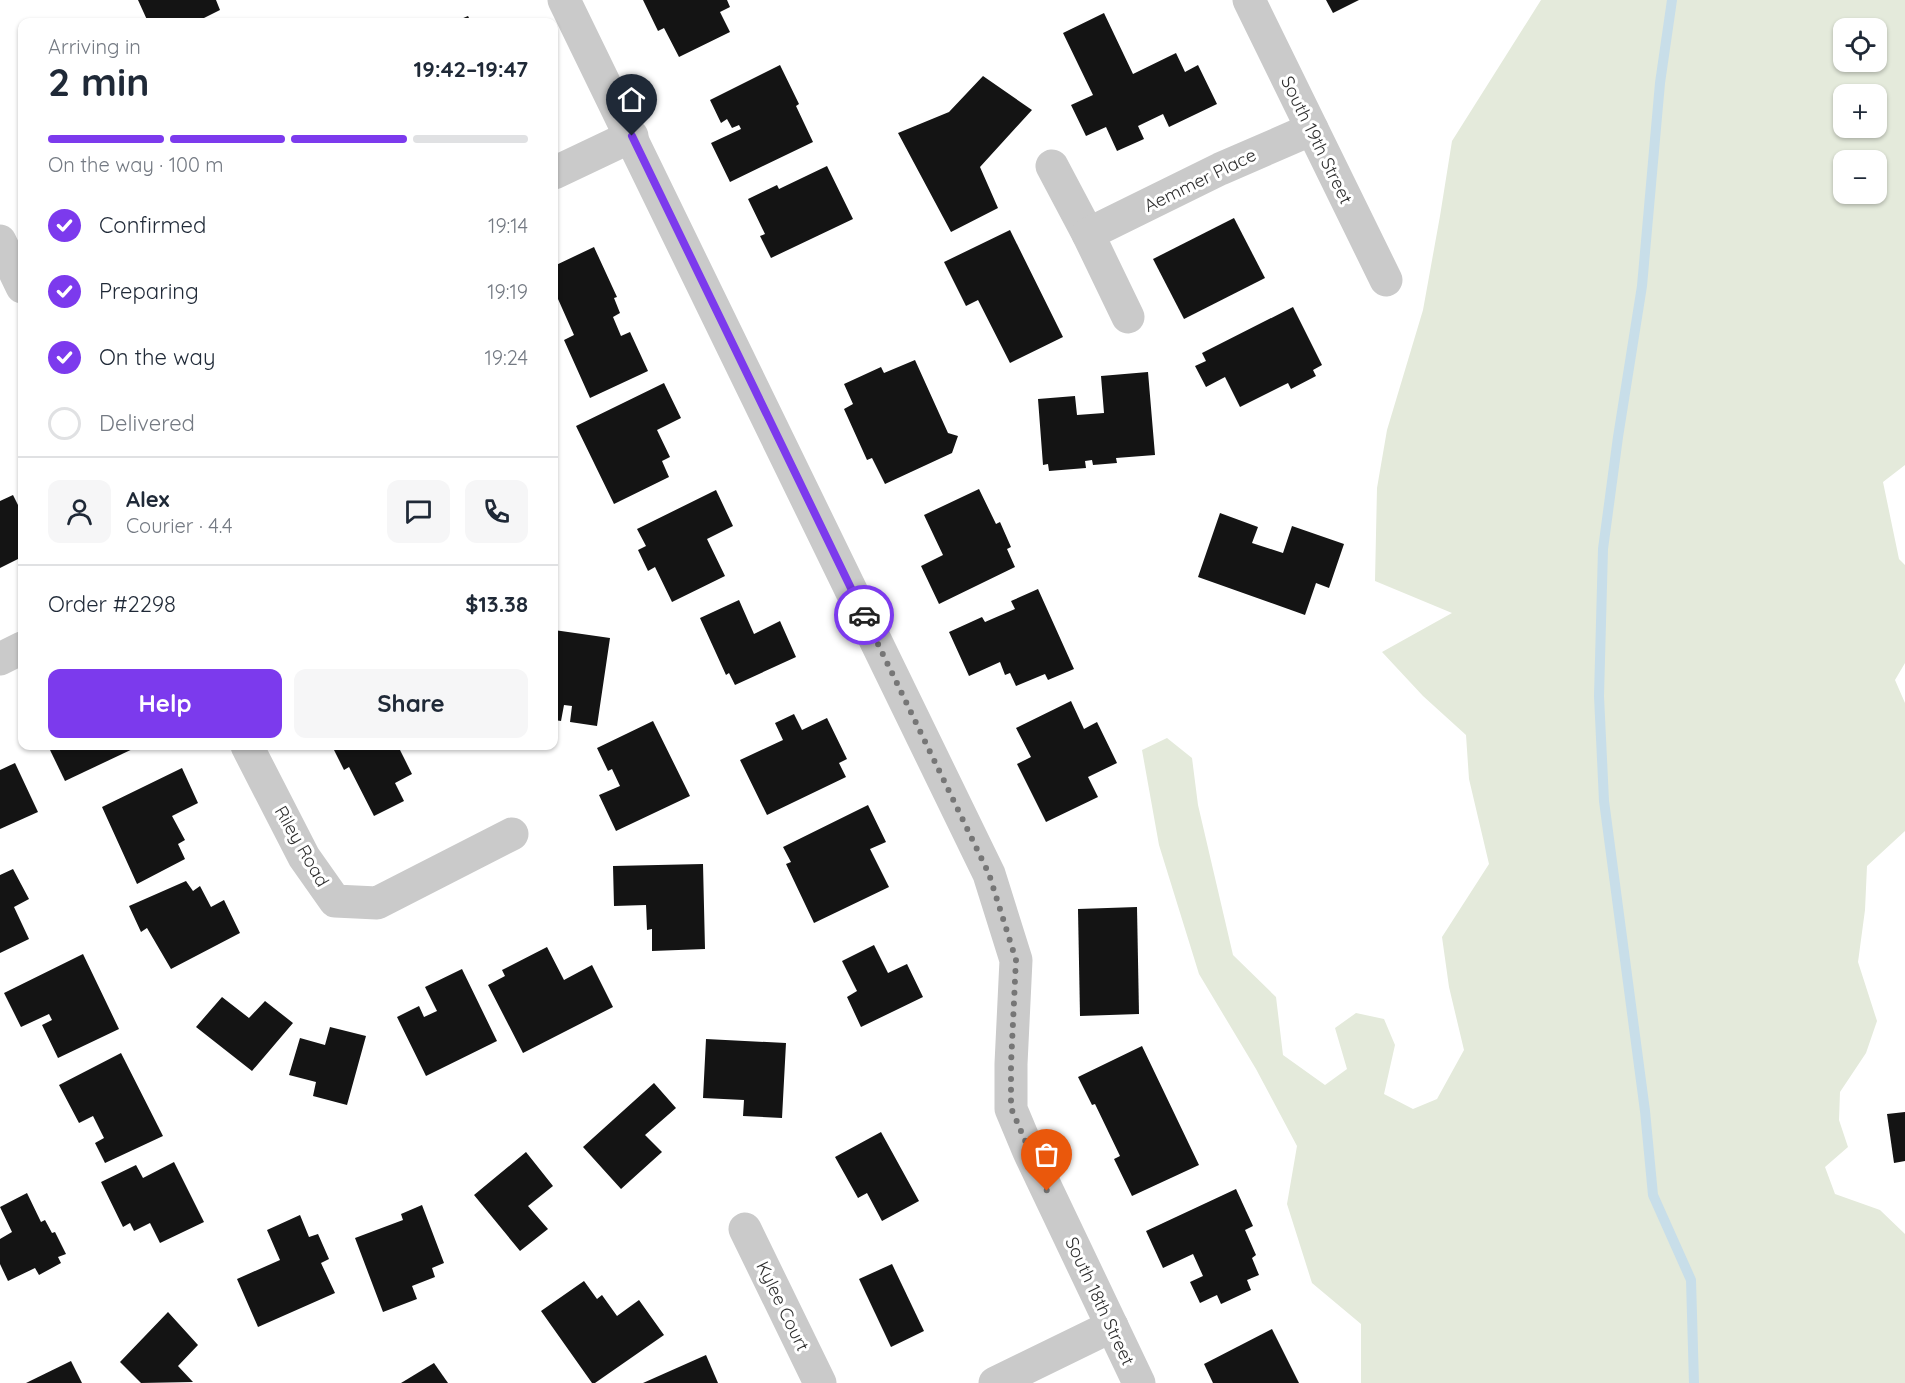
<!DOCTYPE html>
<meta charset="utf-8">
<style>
body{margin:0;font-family:Quicksand,sans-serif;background:#f6f6f7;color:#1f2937;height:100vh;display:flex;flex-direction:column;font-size:22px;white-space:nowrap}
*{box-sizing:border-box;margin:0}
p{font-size:20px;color:#747a83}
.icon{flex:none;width:33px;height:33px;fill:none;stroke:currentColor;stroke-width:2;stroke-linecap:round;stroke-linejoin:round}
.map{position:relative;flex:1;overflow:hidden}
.drawer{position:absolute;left:18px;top:18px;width:540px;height:732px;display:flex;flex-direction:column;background:#fff;border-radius:12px;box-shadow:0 2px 4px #0004}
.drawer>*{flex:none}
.fabs{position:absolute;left:1833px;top:18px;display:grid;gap:12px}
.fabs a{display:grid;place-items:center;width:54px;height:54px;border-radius:12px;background:#fff;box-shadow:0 2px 4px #0004;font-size:30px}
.pin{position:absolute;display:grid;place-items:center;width:51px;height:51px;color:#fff;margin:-62px -26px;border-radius:50% 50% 50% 0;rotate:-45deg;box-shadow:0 0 6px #0007}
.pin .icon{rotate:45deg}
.courier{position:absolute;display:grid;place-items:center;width:60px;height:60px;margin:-30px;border:4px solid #7c3aed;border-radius:50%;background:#fff;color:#222;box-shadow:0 2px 8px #0007}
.headline em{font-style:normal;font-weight:700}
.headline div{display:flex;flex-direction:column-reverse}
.headline{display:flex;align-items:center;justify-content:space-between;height:102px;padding:0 30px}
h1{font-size:39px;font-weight:700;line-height:45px}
.bar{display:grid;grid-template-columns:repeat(4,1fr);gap:9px 6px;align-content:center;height:72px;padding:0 30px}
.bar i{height:8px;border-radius:4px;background:#e0e1e3}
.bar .current{background:#7c3aed}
.bar p{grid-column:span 4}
.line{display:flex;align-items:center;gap:15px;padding:0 30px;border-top:2px solid #e0e1e3}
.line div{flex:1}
.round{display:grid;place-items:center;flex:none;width:63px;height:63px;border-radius:12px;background:#f6f6f7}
ol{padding:0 30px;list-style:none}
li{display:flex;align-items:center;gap:18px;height:66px}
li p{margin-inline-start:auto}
li .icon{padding:6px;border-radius:50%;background:#7c3aed;color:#fff;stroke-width:4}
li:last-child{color:#747a83}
li i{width:33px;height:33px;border:3px solid #e0e1e3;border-radius:50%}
.primary-button{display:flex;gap:12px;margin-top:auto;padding:12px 30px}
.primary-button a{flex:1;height:69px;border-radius:12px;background:#7c3aed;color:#fff;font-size:24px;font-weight:700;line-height:69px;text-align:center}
.primary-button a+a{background:#f6f6f7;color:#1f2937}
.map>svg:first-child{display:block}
</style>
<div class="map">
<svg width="1905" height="1383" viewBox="0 0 1905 1383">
<rect width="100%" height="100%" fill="#fff"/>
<path fill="#e4eadb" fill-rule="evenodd" d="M 1541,0 L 1905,0 L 1905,465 L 1883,482 L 1899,559 L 1905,565 L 1905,663 L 1895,680 L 1905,703 L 1905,831 L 1867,866 L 1865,910 L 1858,962 L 1877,1021 L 1866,1053 L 1840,1092 L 1839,1120 L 1848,1147 L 1825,1167 L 1835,1194 L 1880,1210 L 1905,1234 L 1905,1383 L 1361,1383 L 1361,1324 L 1312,1283 L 1287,1204 L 1297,1146 L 1256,1069 L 1199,974 L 1159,845 L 1142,750 L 1167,738 L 1192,758 L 1198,805 L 1233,955 L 1276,997 L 1283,1055 L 1325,1085 L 1347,1069 L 1335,1028 L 1356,1013 L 1384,1019 L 1395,1045 L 1384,1094 L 1413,1109 L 1437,1099 L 1464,1050 L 1449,987 L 1442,937 L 1489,864 L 1469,779 L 1466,735 L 1423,696 L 1382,652 L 1452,613 L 1375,581 L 1377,488 L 1387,430 L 1423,310 L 1440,216 L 1452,141 ZM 1844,28 L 1876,28 L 1876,62 L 1844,62 ZM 1844,94 L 1876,94 L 1876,128 L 1844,128 ZM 1844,160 L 1876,160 L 1876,194 L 1844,194 Z"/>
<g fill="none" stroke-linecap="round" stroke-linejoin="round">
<path stroke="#c8dee9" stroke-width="10" d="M 1672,0 L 1660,83 L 1642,286 L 1618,437 L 1603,549 L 1599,696 L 1604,801 L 1645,1111 L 1653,1195 L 1691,1280 L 1694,1383"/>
</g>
<g fill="#141414">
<path d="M 138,0 L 216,0 L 220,10 L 196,22 L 148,22 Z"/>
<path d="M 643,0 L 727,0 L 730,7 L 720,12 L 730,32 L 679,57 L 664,28 L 658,31 Z"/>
<path d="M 1326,0 L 1359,0 L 1333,13 Z"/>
<path d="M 1104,13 L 1133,74 L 1176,53 L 1185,72 L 1198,65 L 1217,104 L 1169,127 L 1163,114 L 1138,126 L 1144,139 L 1117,151 L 1106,127 L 1086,136 L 1071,105 L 1093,95 L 1063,33 Z"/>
<path d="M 468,16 L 471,22 L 454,22 Z"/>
<path d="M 780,65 L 799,104 L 796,106 L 813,142 L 730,182 L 711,143 L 741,129 L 739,125 L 732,128 L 727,119 L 721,123 L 710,100 Z"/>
<path d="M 983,76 L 1032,110 L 980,167 L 998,208 L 951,232 L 898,133 L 949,112 Z"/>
<path d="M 827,166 L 853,219 L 771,258 L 760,236 L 765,234 L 748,199 L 777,185 L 779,189 Z"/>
<path d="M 1234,218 L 1265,278 L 1184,319 L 1153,259 Z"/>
<path d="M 1010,230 L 1063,337 L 1010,363 L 978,300 L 966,306 L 944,262 Z"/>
<path d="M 594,247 L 617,297 L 614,298 L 620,313 L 613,317 L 621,336 L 630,332 L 648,371 L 590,398 L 564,340 L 574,335 L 554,290 L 554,266 Z"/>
<path d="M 1293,307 L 1322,365 L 1313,370 L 1316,376 L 1291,389 L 1288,383 L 1240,407 L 1225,377 L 1206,387 L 1195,366 L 1206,361 L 1202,353 Z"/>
<path d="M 915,360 L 948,433 L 958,436 L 952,453 L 885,484 L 872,458 L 867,460 L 844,409 L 853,404 L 844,384 L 881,367 L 884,373 Z"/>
<path d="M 1148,372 L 1155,455 L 1116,458 L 1117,463 L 1093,465 L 1092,460 L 1085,461 L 1086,468 L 1049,471 L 1048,464 L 1043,465 L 1038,399 L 1075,396 L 1077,415 L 1104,413 L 1101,376 Z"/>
<path d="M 664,383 L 681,418 L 657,430 L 670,457 L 662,461 L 669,477 L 614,504 L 576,426 Z"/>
<path d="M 979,489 L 996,524 L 1000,522 L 1011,547 L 1007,549 L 1015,567 L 939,604 L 921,566 L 943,555 L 924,515 Z"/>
<path d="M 716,490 L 733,526 L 707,539 L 725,576 L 672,602 L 655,567 L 648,571 L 638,550 L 646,546 L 637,529 Z"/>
<path d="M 13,495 L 22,513 L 22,557 L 0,568 L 0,501 Z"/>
<path d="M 1220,513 L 1258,527 L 1252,543 L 1283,553 L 1292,526 L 1344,544 L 1329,588 L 1316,583 L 1305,615 L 1198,577 Z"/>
<path d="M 1038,589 L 1074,669 L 1048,680 L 1045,674 L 1016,686 L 1010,673 L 1005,675 L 1000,662 L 969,676 L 949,632 L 982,617 L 985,622 L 1015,609 L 1011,601 Z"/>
<path d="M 739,600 L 754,634 L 780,621 L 796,657 L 735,685 L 729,673 L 726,675 L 700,618 Z"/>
<path d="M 554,630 L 610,638 L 597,726 L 570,722 L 572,706 L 564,705 L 561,721 L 554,720 Z"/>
<path d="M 1071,701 L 1084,729 L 1097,722 L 1117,763 L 1088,777 L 1098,797 L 1046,822 L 1017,764 L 1031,757 L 1016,728 Z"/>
<path d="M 794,714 L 802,730 L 827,718 L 847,759 L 839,763 L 846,777 L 767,815 L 740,760 L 783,740 L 775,723 Z"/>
<path d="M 653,721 L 690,796 L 616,831 L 599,795 L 620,786 L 612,769 L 608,771 L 597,748 Z"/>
<path d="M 58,746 L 139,746 L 65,781 L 50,750 Z"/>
<path d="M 332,746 L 398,746 L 412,774 L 395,783 L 404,801 L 374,816 L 349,767 L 344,770 Z"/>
<path d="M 15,763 L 38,812 L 0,829 L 0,770 Z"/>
<path d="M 182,768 L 198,803 L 172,816 L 185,840 L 178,844 L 185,859 L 137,884 L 102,807 Z"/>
<path d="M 868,805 L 886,842 L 870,849 L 889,887 L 814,923 L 786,864 L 791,862 L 783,847 Z"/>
<path d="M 703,864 L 705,949 L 652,951 L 652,929 L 647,930 L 646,905 L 614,906 L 613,866 Z"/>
<path d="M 13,869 L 29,899 L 14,907 L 29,939 L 0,953 L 0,875 Z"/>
<path d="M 186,881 L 193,891 L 200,886 L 211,907 L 224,900 L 240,933 L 171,969 L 147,928 L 141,932 L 129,906 Z"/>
<path d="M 1137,907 L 1139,1014 L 1080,1016 L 1078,909 Z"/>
<path d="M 874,945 L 888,973 L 907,964 L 923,997 L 861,1027 L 847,997 L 857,991 L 842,961 Z"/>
<path d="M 547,947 L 564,980 L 592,965 L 613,1007 L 523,1053 L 488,985 L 505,976 L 502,970 Z"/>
<path d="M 83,954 L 119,1029 L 58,1058 L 42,1025 L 52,1020 L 49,1014 L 21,1027 L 4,993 Z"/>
<path d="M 462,969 L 497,1041 L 426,1076 L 397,1017 L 419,1006 L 424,1017 L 437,1011 L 425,987 Z"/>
<path d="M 222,997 L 249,1018 L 265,1001 L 293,1023 L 252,1071 L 196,1027 Z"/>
<path d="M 330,1027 L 366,1036 L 347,1105 L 313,1096 L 316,1082 L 289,1075 L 300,1038 L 325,1045 Z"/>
<path d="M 706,1039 L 786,1043 L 782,1118 L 743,1116 L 744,1100 L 703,1098 Z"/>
<path d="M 1142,1046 L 1199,1165 L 1132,1196 L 1114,1159 L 1120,1156 L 1095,1104 L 1092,1105 L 1078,1077 Z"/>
<path d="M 121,1053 L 163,1136 L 105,1163 L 95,1143 L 104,1138 L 93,1116 L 79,1123 L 59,1085 Z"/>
<path d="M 654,1083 L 676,1108 L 645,1135 L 662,1152 L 621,1189 L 583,1147 Z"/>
<path d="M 1905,1112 L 1905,1161 L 1894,1163 L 1887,1114 Z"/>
<path d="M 881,1132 L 919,1201 L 882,1221 L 867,1193 L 858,1198 L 835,1157 Z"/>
<path d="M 526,1152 L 553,1186 L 528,1206 L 548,1229 L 520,1251 L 474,1195 Z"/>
<path d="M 174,1162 L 204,1222 L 160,1243 L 150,1223 L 134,1231 L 130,1223 L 123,1227 L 101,1182 L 136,1165 L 143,1178 Z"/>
<path d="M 1236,1189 L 1253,1226 L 1245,1230 L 1256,1255 L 1252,1258 L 1259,1275 L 1247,1280 L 1251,1290 L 1221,1304 L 1217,1295 L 1200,1303 L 1190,1282 L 1203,1276 L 1193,1254 L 1163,1268 L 1146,1231 Z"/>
<path d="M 27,1193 L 41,1222 L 45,1220 L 52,1233 L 55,1232 L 66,1254 L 58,1257 L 61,1263 L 39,1275 L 35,1268 L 8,1281 L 0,1264 L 0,1239 L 12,1232 L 0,1207 Z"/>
<path d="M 422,1205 L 444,1263 L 432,1268 L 435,1277 L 412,1286 L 417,1299 L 383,1312 L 355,1238 L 403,1220 L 401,1214 Z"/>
<path d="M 300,1215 L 309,1237 L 318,1234 L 329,1259 L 321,1263 L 335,1293 L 258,1327 L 237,1279 L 280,1260 L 267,1230 Z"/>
<path d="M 892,1264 L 924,1331 L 891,1347 L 859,1279 Z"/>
<path d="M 584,1281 L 597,1299 L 602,1295 L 617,1316 L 639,1300 L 664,1335 L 595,1383 L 592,1383 L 541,1311 Z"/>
<path d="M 168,1312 L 198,1345 L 178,1366 L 193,1382 L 141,1383 L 120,1362 Z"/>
<path d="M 1272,1329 L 1299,1383 L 1213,1383 L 1204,1364 Z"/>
<path d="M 706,1355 L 718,1383 L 643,1383 Z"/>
<path d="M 71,1361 L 82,1383 L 26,1383 Z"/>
<path d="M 434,1363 L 448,1383 L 401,1383 Z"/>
</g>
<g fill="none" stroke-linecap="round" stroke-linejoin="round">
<g stroke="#cacaca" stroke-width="33">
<path d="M 564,0 L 989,874 L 1016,960 L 1011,1064 L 1011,1109 L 1029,1152 L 1139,1383"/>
<path d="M 1249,0 L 1386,280"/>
<path d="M 1052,166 L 1088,234"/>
<path d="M 554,173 L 632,136"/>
<path d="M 0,241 L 22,287"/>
<path d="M 1128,317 L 1088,234 L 1220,169 L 1312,129"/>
<path d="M 0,659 L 22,648"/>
<path d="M 247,746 L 304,857 L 335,901 L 377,903 L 512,834"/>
<path d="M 745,1229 L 820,1383"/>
<path d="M 995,1383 L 1112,1326"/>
</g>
</g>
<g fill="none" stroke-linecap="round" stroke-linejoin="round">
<path stroke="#767676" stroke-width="6" stroke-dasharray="0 10.8" d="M 864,615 L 989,874 L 1016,960 L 1011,1064 L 1011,1108 L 1047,1191"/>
<path stroke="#7c3aed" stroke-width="8" d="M 632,136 L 864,615"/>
</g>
<g text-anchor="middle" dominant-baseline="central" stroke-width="6" stroke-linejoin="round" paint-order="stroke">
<g font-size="18" fill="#2d2d2d" stroke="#fff">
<text transform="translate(1317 140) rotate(64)">South 19th Street</text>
<text transform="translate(1200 180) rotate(-26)">Aemmer Place</text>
<text transform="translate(302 846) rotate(60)">Riley Road</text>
<text transform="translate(1100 1301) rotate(65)">South 18th Street</text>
<text transform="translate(783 1306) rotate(64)">Kylee Court</text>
</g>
</g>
</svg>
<div class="fabs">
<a><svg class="icon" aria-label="locate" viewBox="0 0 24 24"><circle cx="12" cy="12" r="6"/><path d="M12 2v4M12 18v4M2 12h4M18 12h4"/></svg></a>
<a>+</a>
<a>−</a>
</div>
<div class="pin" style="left:1047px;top:1191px;background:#ea580c"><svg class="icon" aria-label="bag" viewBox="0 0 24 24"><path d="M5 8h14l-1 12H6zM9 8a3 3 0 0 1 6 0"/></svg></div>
<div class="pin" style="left:632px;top:136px;background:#1f2937"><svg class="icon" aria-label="home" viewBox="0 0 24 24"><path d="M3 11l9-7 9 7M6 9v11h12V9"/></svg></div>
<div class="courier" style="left:864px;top:615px"><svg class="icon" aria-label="car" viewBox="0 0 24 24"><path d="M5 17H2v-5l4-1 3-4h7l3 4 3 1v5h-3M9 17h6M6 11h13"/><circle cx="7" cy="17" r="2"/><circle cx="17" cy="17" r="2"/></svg></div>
<section class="drawer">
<div class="headline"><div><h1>2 min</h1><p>Arriving in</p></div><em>19:42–19:47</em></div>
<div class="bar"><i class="current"></i><i class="current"></i><i class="current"></i><i></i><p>On the way · 100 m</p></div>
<ol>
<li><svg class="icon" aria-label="check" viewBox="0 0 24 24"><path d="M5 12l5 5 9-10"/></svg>Confirmed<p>19:14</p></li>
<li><svg class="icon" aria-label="check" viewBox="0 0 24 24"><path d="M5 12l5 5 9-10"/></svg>Preparing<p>19:19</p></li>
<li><svg class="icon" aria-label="check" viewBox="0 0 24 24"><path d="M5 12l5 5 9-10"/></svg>On the way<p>19:24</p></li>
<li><i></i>Delivered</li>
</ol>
<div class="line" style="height:108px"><a class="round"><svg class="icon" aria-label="person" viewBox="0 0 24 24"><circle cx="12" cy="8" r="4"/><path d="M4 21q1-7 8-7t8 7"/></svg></a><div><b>Alex</b><p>Courier · 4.4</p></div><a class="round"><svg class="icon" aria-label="chat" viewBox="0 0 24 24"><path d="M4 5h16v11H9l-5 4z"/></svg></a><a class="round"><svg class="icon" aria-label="phone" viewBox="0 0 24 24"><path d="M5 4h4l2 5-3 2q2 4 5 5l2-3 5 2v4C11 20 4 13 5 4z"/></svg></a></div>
<div class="line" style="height:78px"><div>Order #2298</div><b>$13.38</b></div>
<div class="primary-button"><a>Help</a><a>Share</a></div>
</section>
</div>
